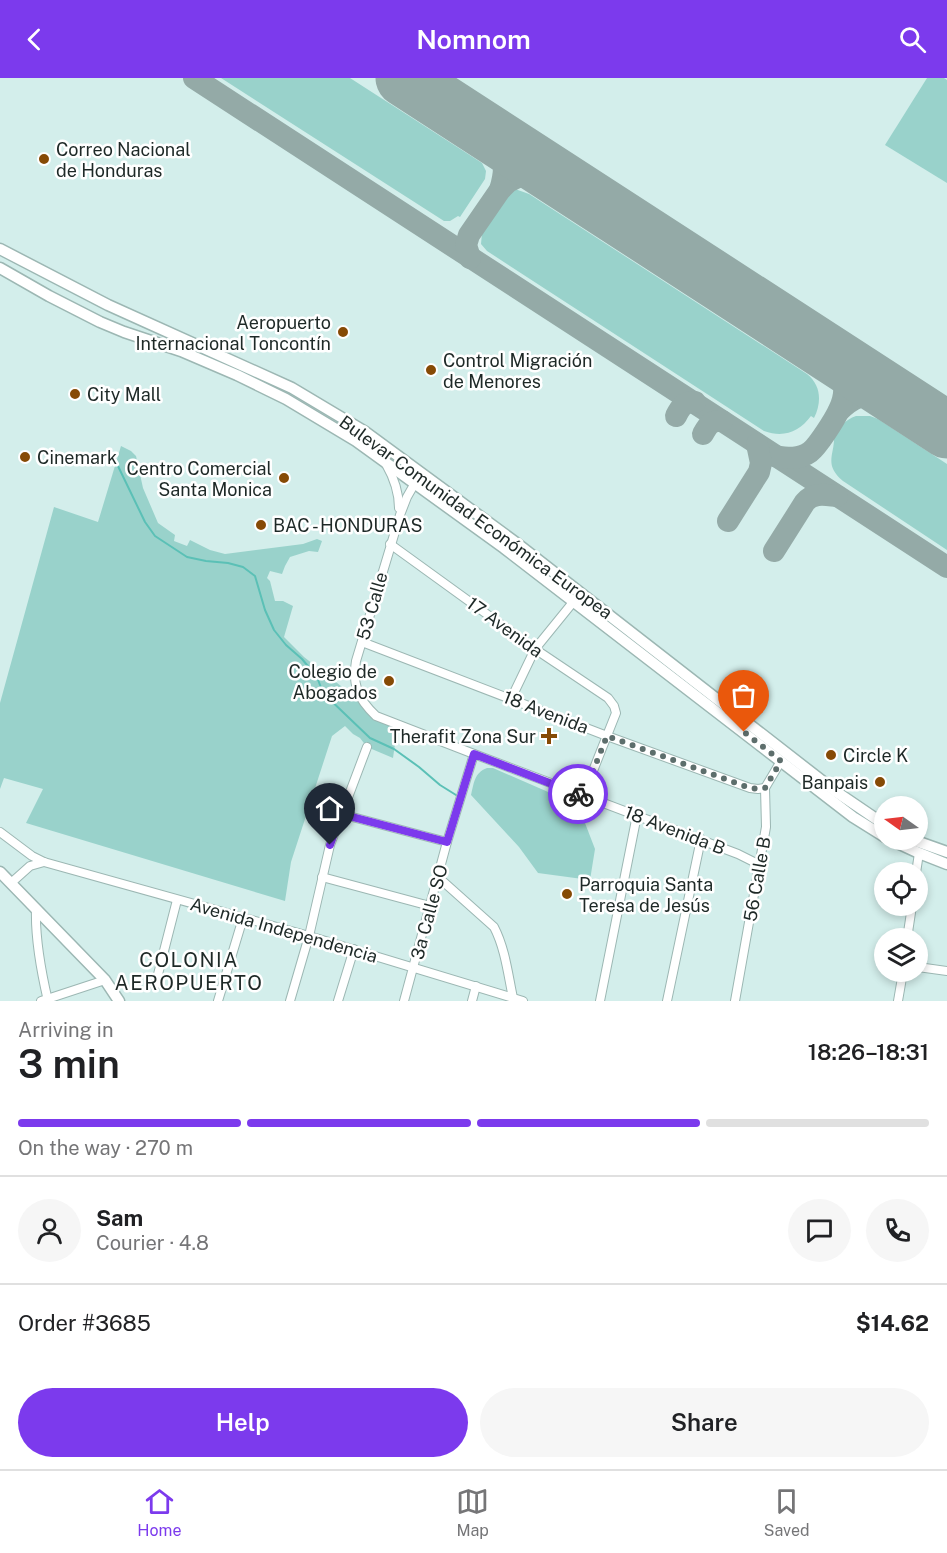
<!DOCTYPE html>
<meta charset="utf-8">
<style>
body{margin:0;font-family:"Public Sans",sans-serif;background:#f6f6f6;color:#202124;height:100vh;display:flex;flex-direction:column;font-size:22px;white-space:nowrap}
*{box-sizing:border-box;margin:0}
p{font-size:20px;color:#757577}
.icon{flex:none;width:33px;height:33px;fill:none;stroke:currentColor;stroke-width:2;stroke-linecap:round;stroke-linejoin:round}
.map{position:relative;height:923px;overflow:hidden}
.drawer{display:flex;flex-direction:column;background:#fff;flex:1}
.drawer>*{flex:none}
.needle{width:39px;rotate:284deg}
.tools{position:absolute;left:874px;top:718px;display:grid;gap:12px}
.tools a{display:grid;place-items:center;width:54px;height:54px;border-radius:50%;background:#fff;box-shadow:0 3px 9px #0003;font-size:30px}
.pin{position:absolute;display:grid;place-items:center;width:51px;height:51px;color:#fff;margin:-62px -26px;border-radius:50% 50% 50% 0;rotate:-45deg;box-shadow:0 0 6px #0007}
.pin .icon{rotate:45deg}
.courier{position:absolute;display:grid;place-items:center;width:60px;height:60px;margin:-30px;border:4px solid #7c3aed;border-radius:50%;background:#fff;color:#222;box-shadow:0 2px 8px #0007}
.overview em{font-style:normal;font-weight:600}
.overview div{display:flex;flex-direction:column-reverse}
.overview{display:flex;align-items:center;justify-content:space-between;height:102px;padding:0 18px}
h1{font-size:39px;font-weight:600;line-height:45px}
.bar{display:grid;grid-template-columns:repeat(4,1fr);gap:9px 6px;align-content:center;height:72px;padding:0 18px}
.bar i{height:8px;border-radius:4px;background:#e0e0e0}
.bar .current{background:#7c3aed}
.bar p{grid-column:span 4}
.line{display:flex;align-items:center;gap:15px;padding:0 18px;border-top:2px solid #e0e0e0}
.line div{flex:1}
.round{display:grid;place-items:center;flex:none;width:63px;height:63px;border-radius:32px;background:#f6f6f6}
.action{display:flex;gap:12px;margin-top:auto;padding:12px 18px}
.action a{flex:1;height:69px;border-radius:36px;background:#7c3aed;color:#fff;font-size:24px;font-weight:600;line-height:69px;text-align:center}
.action a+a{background:#f6f6f6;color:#202124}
header{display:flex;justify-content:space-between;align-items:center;height:78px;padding:0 18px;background:#7c3aed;color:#fff;font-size:27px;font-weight:600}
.tabs{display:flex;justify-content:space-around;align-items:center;height:84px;border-top:2px solid #e0e0e0;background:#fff;font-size:16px;color:#757577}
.tabs a{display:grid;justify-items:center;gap:3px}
.tabs .current{color:#7c3aed}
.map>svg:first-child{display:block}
</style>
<header><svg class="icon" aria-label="back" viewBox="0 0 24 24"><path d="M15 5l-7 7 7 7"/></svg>Nomnom<svg class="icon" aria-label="search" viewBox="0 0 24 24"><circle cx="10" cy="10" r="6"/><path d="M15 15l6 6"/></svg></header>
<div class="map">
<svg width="947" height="923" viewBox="0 0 947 923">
<rect width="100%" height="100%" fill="#d3eeeb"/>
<g fill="#99d2cb">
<path d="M 221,0 L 350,0 L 482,85 L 486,93 L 485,101 L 460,139 L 458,138 L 450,143 L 444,143 Z"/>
<path d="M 927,0 L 944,0 L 947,2 L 947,105 L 885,67 Z"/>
<path d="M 515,111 L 529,116 L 807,296 C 821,307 822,324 814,340 L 811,338 C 799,354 784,360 764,353 L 487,173 L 481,166 L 482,155 L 486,148 L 484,147 L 504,117 Z"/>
<path d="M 856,338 L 870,338 L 878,341 L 947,386 L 947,472 L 843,403 C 823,386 835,377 834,358 C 840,348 845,342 856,338 Z"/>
<path d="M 121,368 L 131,373 L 136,378 L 143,410 L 158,445 L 175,457 L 174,463 L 187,468 L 190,462 L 210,472 L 225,476 L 303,466 L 317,461 L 322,463 L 318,474 L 309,473 L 290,479 L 285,488 L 282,496 L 270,493 L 267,500 L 270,503 L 275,523 L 283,523 L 293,528 L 284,559 L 304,579 L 355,619 L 371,638 L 397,652 L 393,680 L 367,669 L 360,660 L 353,656 L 345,648 L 332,658 L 291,784 L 285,823 L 26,745 L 43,711 L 4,700 L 0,711 L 0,625 L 54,429 L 98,444 Z"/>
<path d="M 487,690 L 493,690 L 578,727 L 579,738 L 585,745 L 595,771 L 590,802 L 538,795 L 519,769 L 471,717 C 474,705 474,695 487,690 Z"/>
</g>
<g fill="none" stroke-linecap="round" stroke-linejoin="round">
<path stroke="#5bc0b6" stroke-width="2" d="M 117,386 L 145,444 L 155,458 L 187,479 L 206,483 L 228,485 L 243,489 L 255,498 L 265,532 L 274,552 L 286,567 L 302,581 L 317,599 L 323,615 L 370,660 L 394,671 L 419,689 L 440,707 L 456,717"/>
<g stroke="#94aaa7" stroke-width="22">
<path d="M 194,0 L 947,489"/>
<path d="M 479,49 C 501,70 510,80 500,112"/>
<path d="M 470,180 L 466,167 L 469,157 L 500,112 L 508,104 L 522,97 L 534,95 L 557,99"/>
<path d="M 839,333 C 856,316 866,317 888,314"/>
<path d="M 676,338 C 680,330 684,323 695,324"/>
<path d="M 703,356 C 708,347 711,342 722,343"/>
<path d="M 774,378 C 787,380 799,382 810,374 C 818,368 835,341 839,332 C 843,324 845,314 844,305 C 842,294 835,284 829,276"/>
<path d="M 728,443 L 759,394 L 761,385 L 757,366"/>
<path d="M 774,473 L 805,424 C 814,414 825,417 837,418"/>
</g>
<path stroke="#94aaa7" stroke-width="57" d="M 404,0 L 947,352"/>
<defs>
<g id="minor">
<path d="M 386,386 C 394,400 399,414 399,430"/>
<path d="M 415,405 L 407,419 L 400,437 L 356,583 C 352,607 358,621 376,638 L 474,676 L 738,776 L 760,787"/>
<path d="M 390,466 L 535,571 L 608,620 L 614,628 L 616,635 L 583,718"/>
<path d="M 362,564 L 607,658 L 750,710 L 758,711 L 765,710"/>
<path d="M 511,621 L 535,571 L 574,523"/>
<path d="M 341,736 L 447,764"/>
<path d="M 0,754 L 32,778 L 44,784 L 309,858 L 523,923"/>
<path d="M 916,795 L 919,775"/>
<path d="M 322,799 L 430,828"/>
<path d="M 438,799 L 494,849 C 505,870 508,896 513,920"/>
<path d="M 11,805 L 30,788 L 44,784"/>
<path d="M 36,831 C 35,862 41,893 48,923"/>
<path d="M 907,861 L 912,828"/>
<path d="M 918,889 L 947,893"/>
<path d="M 155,908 L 177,822"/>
<path d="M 41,923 L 105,902"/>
<path d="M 218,923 L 243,840"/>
<path d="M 290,923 L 309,858 L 330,767 L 367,669"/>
<path d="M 338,923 L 354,871"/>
<path d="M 404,923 L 447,764 L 474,676"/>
<path d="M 472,923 L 476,908"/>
<path d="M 600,923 L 637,737"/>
<path d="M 667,923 L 701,761"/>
<path d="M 735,923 L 766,749 L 765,710 L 781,683"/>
<path d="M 898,923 L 903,894"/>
</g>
<g id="major">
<path d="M 0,171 L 108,227 L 292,310 L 364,353 L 515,464 L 835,713 L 885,747"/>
<path d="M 0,190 L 49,218 L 100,244 L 124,254 L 181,273 L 237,297 L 286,321 L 356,363 L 504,470 L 853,739 L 885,759"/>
<path d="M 891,762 L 919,775 L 947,786"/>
<path d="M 913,762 L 947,774"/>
<path d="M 0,794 L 105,902 L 119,923"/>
</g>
</defs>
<use href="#minor" stroke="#9cb7b3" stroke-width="10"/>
<use href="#major" stroke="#9cb7b3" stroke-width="13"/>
<use href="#minor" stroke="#fff" stroke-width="8"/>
<use href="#major" stroke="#fff" stroke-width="10"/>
</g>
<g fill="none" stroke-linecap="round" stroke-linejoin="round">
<path stroke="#5d6e6c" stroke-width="6" stroke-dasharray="0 10.8" d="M 578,716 L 583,718 L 607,658 L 750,710 L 758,711 L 765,710 L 781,683 L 744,654"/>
<path stroke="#7c3aed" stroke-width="8" d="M 330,767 L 341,736 L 447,764 L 474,676 L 578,716"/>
</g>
<g fill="#864a05" stroke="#fff" stroke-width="2">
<circle cx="44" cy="81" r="6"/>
<circle cx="343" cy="254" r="6"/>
<circle cx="431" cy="292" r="6"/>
<circle cx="75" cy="316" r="6"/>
<circle cx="25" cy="379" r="6"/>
<circle cx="284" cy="400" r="6"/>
<circle cx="261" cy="447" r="6"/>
<circle cx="389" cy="603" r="6"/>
<path d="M546 649h6v6h6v6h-6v6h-6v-6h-6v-6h6z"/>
<circle cx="831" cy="677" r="6"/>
<circle cx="880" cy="704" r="6"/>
<circle cx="567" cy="816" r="6"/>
</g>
<g text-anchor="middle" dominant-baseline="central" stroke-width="5" stroke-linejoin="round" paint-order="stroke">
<g font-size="18" fill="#1e2927" stroke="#fff" text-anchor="start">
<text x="56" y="71">Correo Nacional<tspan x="56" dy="21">de Honduras</tspan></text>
<text x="331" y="244" text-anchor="end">Aeropuerto<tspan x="331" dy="21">Internacional Toncontín</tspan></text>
<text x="443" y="282">Control Migración<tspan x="443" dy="21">de Menores</tspan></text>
<text x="87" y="316">City Mall</text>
<text x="37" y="379">Cinemark</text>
<text x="272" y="390" text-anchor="end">Centro Comercial<tspan x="272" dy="21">Santa Monica</tspan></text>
<text x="273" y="447">BAC - HONDURAS</text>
<text x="377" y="593" text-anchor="end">Colegio de<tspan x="377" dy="21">Abogados</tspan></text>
<text x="536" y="658" text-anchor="end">Therafit Zona Sur</text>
<text x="843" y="677">Circle K</text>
<text x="868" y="704" text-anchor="end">Banpais</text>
<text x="579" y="806">Parroquia Santa<tspan x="579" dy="21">Teresa de Jesús</tspan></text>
</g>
<g font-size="18" fill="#1e2927" stroke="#fff">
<text transform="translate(476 439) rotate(36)">Bulevar Comunidad Económica Europea</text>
<text transform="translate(372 528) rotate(-74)">53 Calle</text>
<text transform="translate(505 549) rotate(36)">17 Avenida</text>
<text transform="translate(546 634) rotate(21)">18 Avenida</text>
<text transform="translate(675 752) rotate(21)">18 Avenida B</text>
<text transform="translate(757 801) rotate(-80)">56 Calle B</text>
<text transform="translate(429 834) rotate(-75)">3a Calle SO</text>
<text transform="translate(284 852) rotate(16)">Avenida Independencia</text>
</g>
<g font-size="20" letter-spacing="1.5" fill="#1e2927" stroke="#fff">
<text x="189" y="882">COLONIA<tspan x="189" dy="23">AEROPUERTO</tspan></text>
</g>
</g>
</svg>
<div class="tools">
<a><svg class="needle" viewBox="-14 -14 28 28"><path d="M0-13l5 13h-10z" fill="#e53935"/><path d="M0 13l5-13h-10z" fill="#757577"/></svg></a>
<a><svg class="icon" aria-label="locate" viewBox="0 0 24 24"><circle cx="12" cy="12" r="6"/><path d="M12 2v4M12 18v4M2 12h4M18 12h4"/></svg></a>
<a><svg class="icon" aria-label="layers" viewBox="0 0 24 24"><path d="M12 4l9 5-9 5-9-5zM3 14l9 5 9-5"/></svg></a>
</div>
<div class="pin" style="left:744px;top:654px;background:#ea580c"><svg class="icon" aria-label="bag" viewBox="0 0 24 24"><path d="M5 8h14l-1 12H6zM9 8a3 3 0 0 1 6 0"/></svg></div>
<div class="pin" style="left:330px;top:767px;background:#1f2937"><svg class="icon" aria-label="home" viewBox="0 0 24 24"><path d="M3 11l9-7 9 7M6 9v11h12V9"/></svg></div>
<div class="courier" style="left:578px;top:716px"><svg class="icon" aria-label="bike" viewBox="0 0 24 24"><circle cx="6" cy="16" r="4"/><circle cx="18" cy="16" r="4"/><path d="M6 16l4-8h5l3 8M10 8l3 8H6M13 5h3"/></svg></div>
</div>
<section class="drawer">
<div class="overview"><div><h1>3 min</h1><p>Arriving in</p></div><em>18:26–18:31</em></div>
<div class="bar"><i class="current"></i><i class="current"></i><i class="current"></i><i></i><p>On the way · 270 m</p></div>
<div class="line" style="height:108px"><a class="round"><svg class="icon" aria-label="person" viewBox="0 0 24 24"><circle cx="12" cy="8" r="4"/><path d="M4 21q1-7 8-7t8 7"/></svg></a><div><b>Sam</b><p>Courier · 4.8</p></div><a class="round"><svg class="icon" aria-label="chat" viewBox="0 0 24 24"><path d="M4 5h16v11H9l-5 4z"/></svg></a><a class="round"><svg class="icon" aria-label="phone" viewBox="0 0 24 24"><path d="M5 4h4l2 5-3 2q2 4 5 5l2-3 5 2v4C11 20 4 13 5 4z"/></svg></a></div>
<div class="line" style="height:78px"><div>Order #3685</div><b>$14.62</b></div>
<div class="action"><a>Help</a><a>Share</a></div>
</section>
<nav class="tabs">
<a class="current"><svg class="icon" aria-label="home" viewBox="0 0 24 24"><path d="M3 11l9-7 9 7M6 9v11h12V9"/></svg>Home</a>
<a><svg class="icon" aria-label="map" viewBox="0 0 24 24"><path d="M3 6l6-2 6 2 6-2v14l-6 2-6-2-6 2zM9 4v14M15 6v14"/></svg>Map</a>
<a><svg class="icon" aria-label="saved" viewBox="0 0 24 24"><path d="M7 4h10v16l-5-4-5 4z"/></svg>Saved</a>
</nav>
